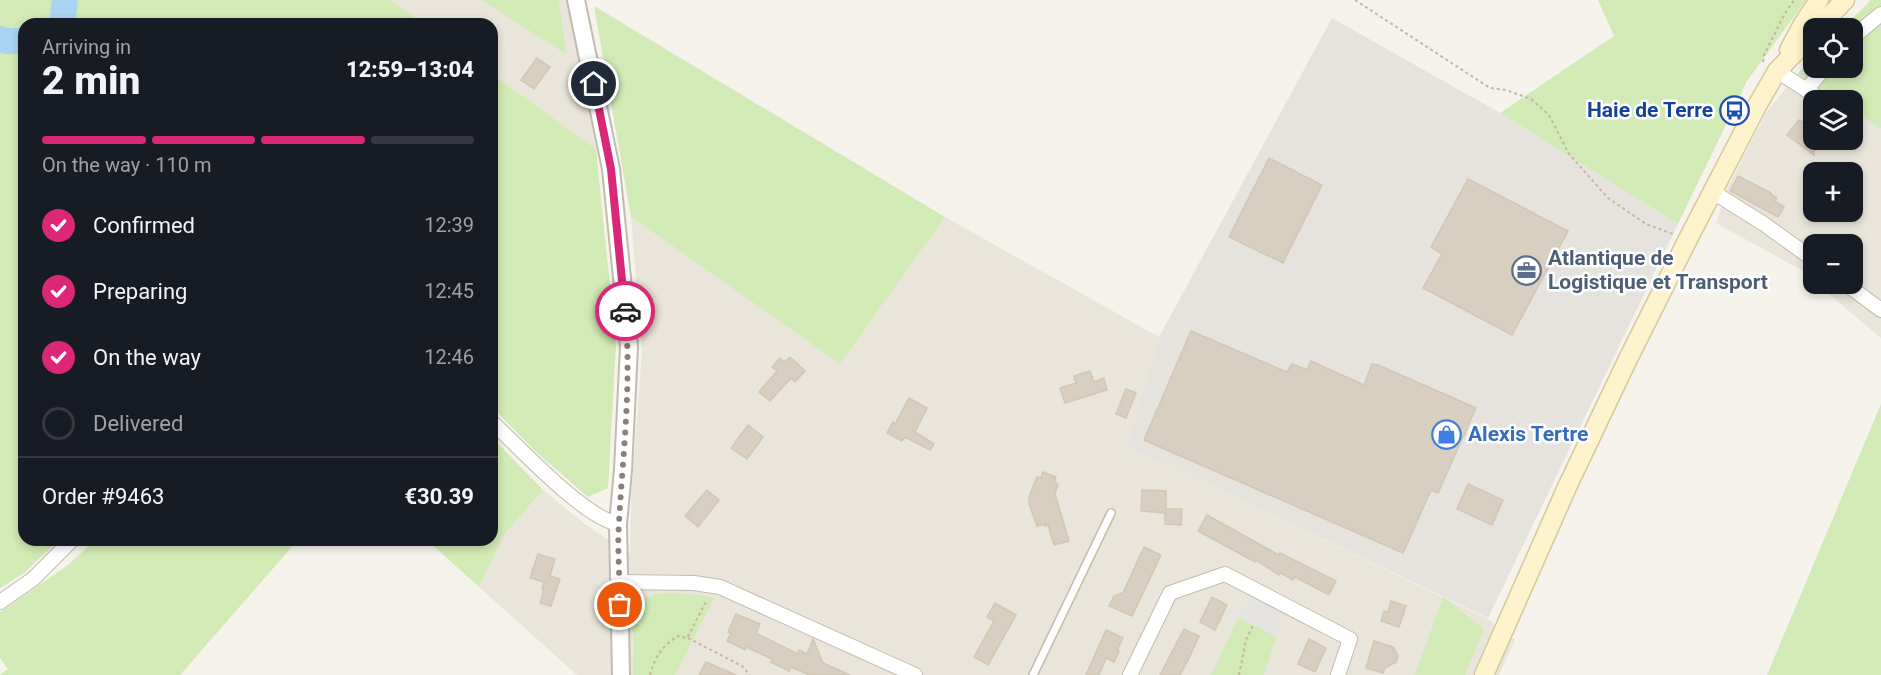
<!DOCTYPE html>
<meta charset="utf-8">
<style>
body{margin:0;font-family:Roboto,sans-serif;background:#242831;color:#f1f3f6;height:100vh;display:flex;flex-direction:column;font-size:22px;white-space:nowrap}
*{box-sizing:border-box;margin:0}
p{font-size:20px;color:#9ea1a6}
.icon{flex:none;width:33px;height:33px;fill:none;stroke:currentColor;stroke-width:2;stroke-linecap:round;stroke-linejoin:round}
.map{position:relative;flex:1;overflow:hidden}
.side{position:absolute;left:18px;top:18px;width:480px;height:528px;display:flex;flex-direction:column;background:#171b24;border-radius:18px;box-shadow:0 3px 9px #0003}
.side>*{flex:none}
.buttons{position:absolute;left:1803px;top:18px;display:grid;gap:12px}
.buttons a{display:grid;place-items:center;width:60px;height:60px;border-radius:12px;background:#171b24;box-shadow:0 3px 9px #0003;font-size:30px}
.pin{position:absolute;display:grid;place-items:center;width:51px;height:51px;color:#fff;margin:-26px;border:3px solid #fff;border-radius:50%;box-shadow:0 2px 6px #0007}
.courier{position:absolute;display:grid;place-items:center;width:60px;height:60px;margin:-30px;border:4px solid #db2777;border-radius:50%;background:#fff;color:#222;box-shadow:0 2px 8px #0007}
.summary em{font-style:normal;font-weight:800}
.summary div{display:flex;flex-direction:column-reverse}
.summary{display:flex;align-items:center;justify-content:space-between;height:102px;padding:0 24px}
h1{font-size:39px;font-weight:800;line-height:45px}
.bar{display:grid;grid-template-columns:repeat(4,1fr);gap:9px 6px;align-content:center;height:72px;padding:0 24px}
.bar i{height:8px;border-radius:4px;background:#363941}
.bar .current{background:#db2777}
.bar p{grid-column:span 4}
.line{display:flex;align-items:center;gap:15px;padding:0 24px;border-top:2px solid #363941}
.line div{flex:1}
ol{padding:0 24px;list-style:none}
li{display:flex;align-items:center;gap:18px;height:66px}
li p{margin-inline-start:auto}
li .icon{padding:6px;border-radius:50%;background:#db2777;color:#fff;stroke-width:4}
li:last-child{color:#9ea1a6}
li i{width:33px;height:33px;border:3px solid #363941;border-radius:50%}
.map>svg:first-child{display:block}
</style>
<div class="map">
<svg width="1881" height="675" viewBox="0 0 1881 675">
<rect width="100%" height="100%" fill="#f6f3ec"/>
<g fill="#eae5da" fill-rule="evenodd">
<path d="M 391,0 L 481,0 L 565,53 L 559,0 L 569,0 L 596,149 L 492,74 L 492,24 L 424,24 Z"/>
<path d="M 1798,73 L 1839,100 L 1814,100 L 1814,140 L 1852,140 L 1853,110 L 1881,129 L 1881,338 L 1817,284 L 1852,284 L 1852,244 L 1814,244 L 1813,280 L 1803,271 L 1716,223 L 1726,191 L 1766,113 ZM 1814,172 L 1852,172 L 1852,212 L 1814,212 Z"/>
<path d="M 631,217 L 840,364 L 945,217 L 1159,337 L 1129,446 L 1486,618 L 1515,640 L 1499,675 L 577,675 L 479,587 L 504,535 L 543,490 L 586,525 L 630,554 L 631,500 L 642,350 Z"/>
</g>
<path fill="#e6e2dd" d="M 1332,18 L 1500,113 L 1678,224 L 1488,618 L 1128,446 L 1159,337 Z"/>
<g fill="#d2eab5">
<path d="M 0,0 L 391,0 L 424,24 L 24,24 L 24,540 L 59,540 L 24,573 L 0,588 Z"/>
<path d="M 481,0 L 559,0 L 566,54 Z"/>
<path d="M 1598,0 L 1806,0 L 1747,81 L 1678,224 L 1500,113 L 1614,36 Z"/>
<path d="M 1871,0 L 1881,0 L 1881,129 L 1853,110 L 1852,100 L 1839,100 L 1798,73 L 1813,58 L 1814,68 L 1852,68 L 1852,28 L 1843,28 Z"/>
<path d="M 594,6 L 945,217 L 840,364 L 631,217 Z"/>
<path d="M 492,74 L 596,149 L 616,345 L 608,488 L 588,497 L 536,452 L 492,407 Z"/>
<path d="M 1881,404 L 1881,675 L 1767,675 Z"/>
<path d="M 492,437 L 543,490 L 504,535 L 479,587 L 427,540 L 492,540 Z"/>
<path d="M 95,540 L 298,540 L 180,675 L 0,675 L 8,669 L 0,658 L 0,612 L 68,565 Z"/>
<path d="M 666,593 L 702,595 L 714,598 L 675,675 L 633,675 L 634,641 L 630,613 C 639,598 649,595 666,593 Z"/>
<path d="M 1443,597 L 1484,629 L 1465,675 L 1415,675 Z"/>
<path d="M 1238,618 L 1276,636 L 1264,675 L 1211,675 Z"/>
</g>
<path fill="#e5e3e0" d="M 1254,589 L 1287,606 L 1276,636 L 1238,618 Z"/>
<g fill="none" stroke-linecap="round" stroke-linejoin="round">
<g stroke="#a9d4f2" stroke-width="26">
<path d="M 62,24 L 65,0"/>
<path d="M 0,39 L 6,41 L 24,41"/>
</g>
</g>
<g fill="#d8cfc1" stroke="#d3c7b4" stroke-width="1.5">
<path d="M 537,58 L 550,67 L 534,89 L 521,80 Z"/>
<path d="M 1799,120 L 1814,130 L 1814,155 L 1787,135 Z"/>
<path d="M 1269,158 L 1322,185 L 1283,263 L 1229,237 Z"/>
<path d="M 1738,176 L 1771,193 L 1770,194 L 1777,198 L 1775,201 L 1784,207 L 1778,217 L 1730,191 Z"/>
<path d="M 1468,179 L 1568,231 L 1512,335 L 1423,288 L 1442,254 L 1431,247 Z"/>
<path d="M 1191,331 L 1287,372 L 1292,364 L 1307,370 L 1311,361 L 1364,385 L 1372,364 L 1378,365 L 1476,408 L 1438,493 L 1431,490 L 1403,553 L 1144,440 Z"/>
<path d="M 790,357 L 805,371 L 795,382 L 791,378 L 770,401 L 759,392 L 777,371 L 772,367 L 780,358 L 785,362 Z"/>
<path d="M 1090,371 L 1094,382 L 1104,378 L 1107,390 L 1065,403 L 1060,388 L 1076,383 L 1074,376 Z"/>
<path d="M 1126,389 L 1136,393 L 1126,418 L 1116,414 Z"/>
<path d="M 909,398 L 927,408 L 915,432 L 934,444 L 930,450 L 905,437 L 902,441 L 887,433 L 893,422 L 895,424 Z"/>
<path d="M 748,425 L 763,437 L 747,459 L 731,448 Z"/>
<path d="M 1043,472 L 1056,477 L 1054,483 L 1058,484 L 1055,494 L 1069,541 L 1054,545 L 1048,525 L 1045,526 L 1045,524 L 1037,526 L 1029,504 L 1029,497 L 1037,477 L 1041,478 Z"/>
<path d="M 1468,484 L 1503,500 L 1492,525 L 1457,509 Z"/>
<path d="M 707,490 L 719,500 L 698,527 L 685,516 Z"/>
<path d="M 1142,490 L 1166,491 L 1166,509 L 1182,509 L 1181,525 L 1165,524 L 1165,513 L 1141,511 Z"/>
<path d="M 1207,515 L 1279,555 L 1280,553 L 1336,581 L 1329,595 L 1295,577 L 1293,580 L 1281,573 L 1279,575 L 1256,560 L 1255,562 L 1198,531 Z"/>
<path d="M 1144,547 L 1161,555 L 1132,616 L 1109,606 L 1114,596 L 1123,593 Z"/>
<path d="M 538,554 L 555,559 L 550,576 L 560,579 L 551,606 L 540,603 L 544,590 L 542,590 L 544,582 L 530,578 Z"/>
<path d="M 1212,597 L 1227,605 L 1215,630 L 1200,622 Z"/>
<path d="M 1391,601 L 1406,606 L 1399,627 L 1381,621 L 1384,611 L 1388,612 Z"/>
<path d="M 995,603 L 1016,615 L 988,665 L 974,657 L 994,621 L 987,617 Z"/>
<path d="M 736,614 L 760,624 L 756,633 L 798,654 L 799,650 L 807,654 L 813,639 L 823,663 L 850,675 L 809,675 L 791,667 L 789,671 L 771,662 L 772,659 L 746,647 L 745,650 L 727,641 L 731,633 L 728,632 Z"/>
<path d="M 1184,629 L 1199,636 L 1189,658 L 1180,675 L 1160,675 Z"/>
<path d="M 1106,630 L 1123,638 L 1117,650 L 1119,651 L 1114,662 L 1106,658 L 1099,675 L 1086,675 Z"/>
<path d="M 1309,639 L 1326,648 L 1315,672 L 1298,664 Z"/>
<path d="M 1374,641 L 1393,647 L 1398,656 L 1396,662 L 1385,668 L 1383,673 L 1366,668 Z"/>
<path d="M 706,662 L 736,675 L 699,675 Z"/>
</g>
<g fill="none" stroke-linecap="round" stroke-linejoin="round">
<defs>
<path id="service" d="M 1033,675 L 1111,513"/>
<g id="minor">
<path d="M 1852,38 L 1881,14"/>
<path d="M 1777,71 L 1822,100"/>
<path d="M 1806,90 L 1825,68"/>
<path d="M 1713,192 L 1764,224 L 1814,260"/>
<path d="M 1846,284 L 1881,310"/>
<path d="M 492,422 C 521,449 582,516 618,524"/>
<path d="M 620,582 L 694,583 L 720,587 L 915,675"/>
<path d="M 0,602 L 33,579 L 72,540"/>
<path d="M 1130,675 L 1170,593 L 1225,574 L 1350,639 L 1338,675"/>
</g>
<path id="tertiary" d="M 576,0 L 611,169 L 629,347 L 623,470 L 618,524 L 621,675"/>
<g id="secondary">
<path d="M 1818,28 L 1845,0"/>
<path d="M 1789,50 L 1803,24 L 1819,0"/>
<path d="M 1484,675 L 1568,485 L 1627,361 L 1688,239 L 1758,104 L 1777,71 L 1814,33"/>
</g>
</defs>
<use href="#service" stroke="#c2bbae" stroke-width="10"/>
<use href="#minor" stroke="#c2bbae" stroke-width="16"/>
<use href="#tertiary" stroke="#c2bbae" stroke-width="20"/>
<use href="#secondary" stroke="#d6c79b" stroke-width="21"/>
<g stroke="#c4b79f" stroke-width="2" stroke-dasharray="3 3" stroke-linecap="butt">
<path d="M 1355,0 L 1490,88 L 1506,90 L 1531,99 L 1549,115 L 1569,154 L 1608,198 L 1646,224 L 1673,234"/>
<path d="M 1763,62 L 1764,55 L 1784,15 L 1794,0"/>
<path d="M 688,638 L 742,666 L 750,675"/>
<path d="M 650,675 C 655,657 662,646 678,636 L 687,638 L 707,600"/>
<path d="M 1239,675 L 1246,640 L 1253,625"/>
</g>
<use href="#service" stroke="#fff" stroke-width="7"/>
<use href="#minor" stroke="#fff" stroke-width="14"/>
<use href="#tertiary" stroke="#fff" stroke-width="16"/>
<use href="#secondary" stroke="#fff3cd" stroke-width="18"/>
</g>
<g fill="none" stroke-linecap="round" stroke-linejoin="round">
<path stroke="#878178" stroke-width="6" stroke-dasharray="0 10.8" d="M 620,605 C 620,578 617,550 619,522 C 623,452 632,381 625,311"/>
<path stroke="#db2777" stroke-width="8" d="M 594,84 L 611,169 L 625,311"/>
</g>
<defs>
<symbol id="bus-ring" viewBox="-11 -11 22 22"><circle r="9.5" fill="#fff" stroke="#1a4fb4" stroke-width="1.5"/><path d="M-5-6H5V4H4V6H2V4H-2V6H-4V4H-5ZM-3.5-4V0h7V-4ZM-3.5 1.2v1.5H-2V1.2ZM2 1.2v1.5H3.5V1.2Z" fill="#1a4fb4"/></symbol>
<symbol id="office-ring" viewBox="-11 -11 22 22"><circle r="9.5" fill="#fff" stroke="#5c6f8a" stroke-width="1.5"/><path d="M-6-3h4V-5.5h4V-3h4V5H-6ZM-1-4.5V-3h2v-1.5ZM-6 0V1H6V0Z" fill="#5c6f8a"/></symbol>
<symbol id="shop-ring" viewBox="-11 -11 22 22"><circle r="9.5" fill="#fff" stroke="#3f7fe0" stroke-width="1.5"/><path d="M-5-2.5h2.3a2.7 3.5 0 0 1 5.4 0H5L5.5 6h-11ZM-1.5-2.5h3a1.5 2.3 0 0 0-3 0Z" fill="#3f7fe0"/></symbol>
</defs>
<g fill-rule="evenodd">
<use href="#bus-ring" x="1718" y="94" width="33" height="33"/>
<use href="#office-ring" x="1510" y="254" width="33" height="33"/>
<use href="#shop-ring" x="1430" y="418" width="33" height="33"/>
</g>
<g text-anchor="middle" dominant-baseline="central" stroke-width="5" stroke-linejoin="round" paint-order="stroke">
<g font-size="21" font-weight="bold" fill="#164399" stroke="#fff" text-anchor="end">
<text x="1713" y="110">Haie de Terre</text>
</g>
<g font-size="21" font-weight="bold" fill="#4e5e75" stroke="#fff" text-anchor="start">
<text x="1548" y="258">Atlantique de<tspan x="1548" dy="24">Logistique et Transport</tspan></text>
</g>
<g font-size="21" font-weight="bold" fill="#366cbe" stroke="#fff" text-anchor="start">
<text x="1468" y="434">Alexis Tertre</text>
</g>
</g>
</svg>
<div class="buttons">
<a><svg class="icon" aria-label="locate" viewBox="0 0 24 24"><circle cx="12" cy="12" r="6"/><path d="M12 2v4M12 18v4M2 12h4M18 12h4"/></svg></a>
<a><svg class="icon" aria-label="layers" viewBox="0 0 24 24"><path d="M12 4l9 5-9 5-9-5zM3 14l9 5 9-5"/></svg></a>
<a>+</a>
<a>−</a>
</div>
<div class="pin" style="left:620px;top:605px;background:#ea580c"><svg class="icon" aria-label="bag" viewBox="0 0 24 24"><path d="M5 8h14l-1 12H6zM9 8a3 3 0 0 1 6 0"/></svg></div>
<div class="pin" style="left:594px;top:84px;background:#1f2937"><svg class="icon" aria-label="home" viewBox="0 0 24 24"><path d="M3 11l9-7 9 7M6 9v11h12V9"/></svg></div>
<div class="courier" style="left:625px;top:311px"><svg class="icon" aria-label="car" viewBox="0 0 24 24"><path d="M5 17H2v-5l4-1 3-4h7l3 4 3 1v5h-3M9 17h6M6 11h13"/><circle cx="7" cy="17" r="2"/><circle cx="17" cy="17" r="2"/></svg></div>
<section class="side">
<div class="summary"><div><h1>2 min</h1><p>Arriving in</p></div><em>12:59–13:04</em></div>
<div class="bar"><i class="current"></i><i class="current"></i><i class="current"></i><i></i><p>On the way · 110 m</p></div>
<ol>
<li><svg class="icon" aria-label="check" viewBox="0 0 24 24"><path d="M5 12l5 5 9-10"/></svg>Confirmed<p>12:39</p></li>
<li><svg class="icon" aria-label="check" viewBox="0 0 24 24"><path d="M5 12l5 5 9-10"/></svg>Preparing<p>12:45</p></li>
<li><svg class="icon" aria-label="check" viewBox="0 0 24 24"><path d="M5 12l5 5 9-10"/></svg>On the way<p>12:46</p></li>
<li><i></i>Delivered</li>
</ol>
<div class="line" style="height:78px"><div>Order #9463</div><b>€30.39</b></div>
</section>
</div>
